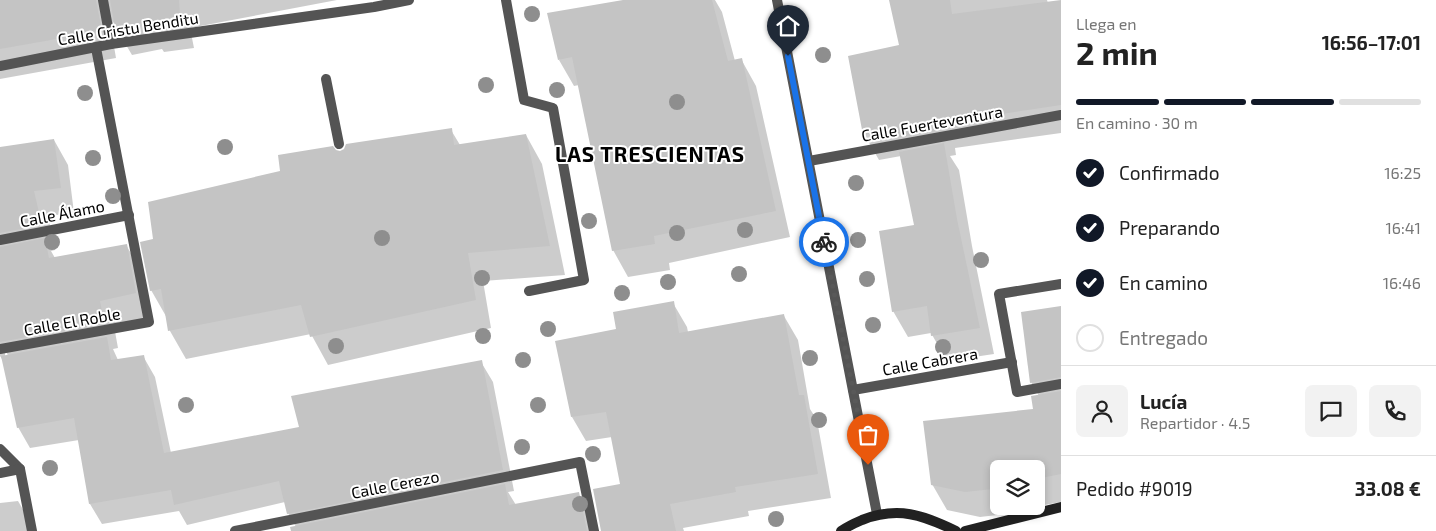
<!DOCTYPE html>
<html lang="es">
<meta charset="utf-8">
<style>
body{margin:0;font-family:"Exo 2",sans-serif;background:#f2f2f2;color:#222;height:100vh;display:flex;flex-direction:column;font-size:19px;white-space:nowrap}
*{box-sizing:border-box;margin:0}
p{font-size:16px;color:#767676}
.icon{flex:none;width:28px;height:28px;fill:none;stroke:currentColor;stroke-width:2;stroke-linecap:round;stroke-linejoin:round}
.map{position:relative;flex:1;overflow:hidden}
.side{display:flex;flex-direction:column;background:#fff;width:375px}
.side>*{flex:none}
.tools{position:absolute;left:990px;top:460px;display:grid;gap:10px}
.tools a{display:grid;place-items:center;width:55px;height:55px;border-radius:8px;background:#fff;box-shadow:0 2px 8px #0003;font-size:25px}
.pin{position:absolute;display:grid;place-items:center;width:42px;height:42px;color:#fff;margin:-51px -21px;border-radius:50% 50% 50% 0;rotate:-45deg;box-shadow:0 0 5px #0007}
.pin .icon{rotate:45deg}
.courier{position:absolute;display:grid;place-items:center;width:50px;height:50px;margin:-25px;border:4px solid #1a73e8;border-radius:50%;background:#fff;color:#222;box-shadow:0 1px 6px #0007}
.summary em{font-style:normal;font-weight:700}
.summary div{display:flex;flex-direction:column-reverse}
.summary{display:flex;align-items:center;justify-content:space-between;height:85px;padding:0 15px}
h1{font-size:32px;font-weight:700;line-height:38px}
.bar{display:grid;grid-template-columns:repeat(4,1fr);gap:8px 5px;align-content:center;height:60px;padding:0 15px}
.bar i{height:6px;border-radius:4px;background:#e0e0e0}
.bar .selected{background:#111827}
.bar p{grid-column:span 4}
.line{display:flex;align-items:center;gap:12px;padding:0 15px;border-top:1px solid #e0e0e0}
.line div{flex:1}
.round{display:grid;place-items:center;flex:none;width:52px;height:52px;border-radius:8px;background:#f2f2f2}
ol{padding:0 15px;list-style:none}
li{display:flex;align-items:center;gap:15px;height:55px}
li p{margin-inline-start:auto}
li .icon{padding:5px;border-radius:50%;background:#111827;color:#fff;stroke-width:4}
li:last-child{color:#767676}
li i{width:28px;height:28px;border:2px solid #e0e0e0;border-radius:50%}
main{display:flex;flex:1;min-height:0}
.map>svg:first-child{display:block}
</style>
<main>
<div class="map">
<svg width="1061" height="531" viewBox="0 0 1061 531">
<rect width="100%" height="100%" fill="#fff"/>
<g fill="#0003" fill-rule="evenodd">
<path d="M 0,0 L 337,0 L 190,28 L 194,48 L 164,52 L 162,49 L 132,55 L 116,28 L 115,19 L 111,29 L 116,58 L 0,79 Z"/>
<path d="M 627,0 L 715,0 L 722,12 L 735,61 L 741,59 L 756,86 L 790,237 L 669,263 L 670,270 L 628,277 L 613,250 L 579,85 L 574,86 L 559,60 Z"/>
<path d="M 891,0 L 1047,0 L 1048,3 L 1061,1 L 1061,133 L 955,148 L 956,155 L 950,156 L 959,170 L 972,246 L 994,354 L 947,361 L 931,333 L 908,337 L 893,311 L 915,226 L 901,156 L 879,160 L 864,134 L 901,46 Z"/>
<path d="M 451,130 L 460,145 L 526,135 L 542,164 L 565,275 L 483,281 L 491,328 L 328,365 L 311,334 L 186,359 L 170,331 L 167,318 L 151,290 L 155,240 L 281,172 L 336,151 L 340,152 Z"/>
<path d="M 54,140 L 68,165 L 74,213 L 48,216 L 55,250 L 51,251 L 55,258 L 126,245 L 141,270 L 150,318 L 114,326 L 118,348 L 113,349 L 118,360 L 143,356 L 155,377 L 171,453 L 301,428 L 481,362 L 493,382 L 514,491 L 508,492 L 516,505 L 578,493 L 592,517 L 595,531 L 292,531 L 296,527 L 288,513 L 285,502 L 187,525 L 179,511 L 102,524 L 90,504 L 79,440 L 30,448 L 18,427 L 4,362 L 0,356 L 0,148 ZM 5,349 L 10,360 L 8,361 L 5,355 Z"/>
<path d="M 673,303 L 687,327 L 688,332 L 784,316 L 798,340 L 810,409 L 817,420 L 831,498 L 748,511 L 749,516 L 683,528 L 684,531 L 602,531 L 621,485 L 612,437 L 586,441 L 572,417 L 618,330 Z"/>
<path d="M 1061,308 L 1061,502 L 1006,512 L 1006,514 L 980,517 L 947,510 L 932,484 L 1034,410 L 1039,396 L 1031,382 ZM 999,469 L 1036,469 L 1036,506 L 999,506 Z"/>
<path d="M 18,501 L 32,525 L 33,531 L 0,531 L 0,503 Z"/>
</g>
<g fill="#c4c4c4">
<path d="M 0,0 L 96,0 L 102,31 L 0,49 Z"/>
<path d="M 110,0 L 179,0 L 180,16 L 115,28 Z"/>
<path d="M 623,0 L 712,0 L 728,61 L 742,58 L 776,211 L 654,236 L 655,244 L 612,251 L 572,57 L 558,60 L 547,13 Z"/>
<path d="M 889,0 L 950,0 L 952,14 L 1061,0 L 1061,105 L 941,123 L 942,130 L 896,138 L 894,130 L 863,135 L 848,56 L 899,45 Z"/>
<path d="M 452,128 L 454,145 L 526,134 L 550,246 L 468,253 L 476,300 L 310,337 L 301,305 L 168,331 L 161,289 L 150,291 L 140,242 L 153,239 L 148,202 L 280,171 L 278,155 L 333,146 L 336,150 L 340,151 L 344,149 L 346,144 Z"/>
<path d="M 54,139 L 61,188 L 34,191 L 42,225 L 0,233 L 0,147 Z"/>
<path d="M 944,143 L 957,219 L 980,328 L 931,336 L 927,306 L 892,312 L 879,231 L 914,225 L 899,152 Z"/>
<path d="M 45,238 L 49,258 L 127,244 L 136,293 L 100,301 L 104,323 L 0,342 L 0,247 Z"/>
<path d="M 674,301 L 679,333 L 784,314 L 799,395 L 804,395 L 818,474 L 735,487 L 736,492 L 670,504 L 676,531 L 601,531 L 593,489 L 620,484 L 606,412 L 571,417 L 555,341 L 616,329 L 613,312 Z"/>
<path d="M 1061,306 L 1061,377 L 1030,383 L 1021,312 Z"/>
<path d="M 107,337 L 111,360 L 144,355 L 164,453 L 299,427 L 291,396 L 482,360 L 503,470 L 287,514 L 279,481 L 174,505 L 171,490 L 89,504 L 74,418 L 17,428 L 1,356 Z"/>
<path d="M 1061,391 L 1061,474 L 1036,479 L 1036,469 L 999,469 L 999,485 L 992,486 L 993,489 L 965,492 L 931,485 L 923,421 L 1033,409 L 1031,396 Z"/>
<path d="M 505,484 L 509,505 L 579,492 L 587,531 L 291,531 L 290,527 Z"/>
</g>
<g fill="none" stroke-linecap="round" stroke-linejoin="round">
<g stroke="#545454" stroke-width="10">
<path d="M 103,0 L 111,44"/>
<path d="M 506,0 L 524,100 L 553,108 L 584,280 L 529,291"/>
<path d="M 777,0 L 877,514"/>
<path d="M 0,66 L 111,44 L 374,7 L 409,0"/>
<path d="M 326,79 L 339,144"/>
<path d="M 809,161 L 1061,115"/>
<path d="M 0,240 L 129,215"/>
<path d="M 1061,284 L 999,294 L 1017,392 L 1061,384"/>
<path d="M 0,349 L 149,322 L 96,48"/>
<path d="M 853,390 L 1012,362"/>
<path d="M 0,449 L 20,469 L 32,531"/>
<path d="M 0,473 L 20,469"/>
<path d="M 235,531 L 580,462 L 594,531"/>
</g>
<g stroke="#212121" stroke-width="10">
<path d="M 841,531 C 848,526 855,523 862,520 C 898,506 923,515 956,531"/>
<path d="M 965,531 L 1061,507"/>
</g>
</g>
<g fill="#8e8e8e">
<circle cx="532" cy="14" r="8"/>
<circle cx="823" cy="55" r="8"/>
<circle cx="486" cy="85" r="8"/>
<circle cx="557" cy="90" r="8"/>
<circle cx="85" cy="93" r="8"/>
<circle cx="677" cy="102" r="8"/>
<circle cx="225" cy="147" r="8"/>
<circle cx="93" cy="158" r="8"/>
<circle cx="856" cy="183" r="8"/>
<circle cx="113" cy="196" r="8"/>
<circle cx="589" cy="221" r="8"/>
<circle cx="745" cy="230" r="8"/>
<circle cx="677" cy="233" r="8"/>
<circle cx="382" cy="238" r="8"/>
<circle cx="858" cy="240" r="8"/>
<circle cx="52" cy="242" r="8"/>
<circle cx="981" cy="260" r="8"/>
<circle cx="739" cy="274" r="8"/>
<circle cx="482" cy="278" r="8"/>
<circle cx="867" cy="279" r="8"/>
<circle cx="668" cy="282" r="8"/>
<circle cx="622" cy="293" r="8"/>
<circle cx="873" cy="325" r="8"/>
<circle cx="548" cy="329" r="8"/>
<circle cx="483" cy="336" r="8"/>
<circle cx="336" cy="346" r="8"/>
<circle cx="943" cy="347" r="8"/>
<circle cx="810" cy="358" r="8"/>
<circle cx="523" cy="360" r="8"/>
<circle cx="186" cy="405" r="8"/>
<circle cx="538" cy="405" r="8"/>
<circle cx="819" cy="420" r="8"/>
<circle cx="522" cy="447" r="8"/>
<circle cx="593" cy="454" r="8"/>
<circle cx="50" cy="468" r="8"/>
<circle cx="580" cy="504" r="8"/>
<circle cx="776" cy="519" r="8"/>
</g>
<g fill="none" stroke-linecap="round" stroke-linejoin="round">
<path stroke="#595959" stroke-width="5" stroke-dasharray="0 9" d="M 824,242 L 868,465"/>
<path stroke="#1a73e8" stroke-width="6" d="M 788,56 L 824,242"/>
</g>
<g text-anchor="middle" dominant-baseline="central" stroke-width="4" stroke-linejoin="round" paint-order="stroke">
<g font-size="16" fill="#000" stroke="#fff">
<text transform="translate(128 28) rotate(-9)">Calle Cristu Benditu</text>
<text transform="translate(932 123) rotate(-10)">Calle Fuerteventura</text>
<text transform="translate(62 213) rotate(-11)">Calle Álamo</text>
<text transform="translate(72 321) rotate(-10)">Calle El Roble</text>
<text transform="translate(930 361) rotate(-10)">Calle Cabrera</text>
<text transform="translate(395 484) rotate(-11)">Calle Cerezo</text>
</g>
<g font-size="21" font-weight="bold" letter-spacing="1" fill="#000" stroke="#fff">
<text x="650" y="153">LAS TRESCIENTAS</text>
</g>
</g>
</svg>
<div class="tools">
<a><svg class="icon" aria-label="layers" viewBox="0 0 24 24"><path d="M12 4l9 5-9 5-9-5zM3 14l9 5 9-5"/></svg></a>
</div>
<div class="pin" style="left:868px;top:465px;background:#ea580c"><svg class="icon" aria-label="bag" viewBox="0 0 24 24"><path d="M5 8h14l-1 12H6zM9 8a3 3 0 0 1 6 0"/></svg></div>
<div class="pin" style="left:788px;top:56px;background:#1f2937"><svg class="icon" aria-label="home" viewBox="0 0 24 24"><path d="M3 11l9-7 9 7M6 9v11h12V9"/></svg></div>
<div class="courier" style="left:824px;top:242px"><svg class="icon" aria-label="bike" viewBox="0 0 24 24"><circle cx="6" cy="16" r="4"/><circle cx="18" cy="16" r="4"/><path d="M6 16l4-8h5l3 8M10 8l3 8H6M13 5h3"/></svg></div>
</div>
<section class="side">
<div class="summary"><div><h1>2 min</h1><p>Llega en</p></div><em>16:56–17:01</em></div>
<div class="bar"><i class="selected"></i><i class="selected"></i><i class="selected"></i><i></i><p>En camino · 30 m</p></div>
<ol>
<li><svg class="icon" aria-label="check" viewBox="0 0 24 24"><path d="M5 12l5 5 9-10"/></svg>Confirmado<p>16:25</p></li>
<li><svg class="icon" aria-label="check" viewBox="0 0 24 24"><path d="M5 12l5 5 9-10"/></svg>Preparando<p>16:41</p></li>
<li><svg class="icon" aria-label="check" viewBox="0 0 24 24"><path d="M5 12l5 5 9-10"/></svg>En camino<p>16:46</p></li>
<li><i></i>Entregado</li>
</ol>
<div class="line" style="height:90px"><a class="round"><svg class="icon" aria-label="person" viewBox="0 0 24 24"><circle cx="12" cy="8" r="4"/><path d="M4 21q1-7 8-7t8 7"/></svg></a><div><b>Lucía</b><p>Repartidor · 4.5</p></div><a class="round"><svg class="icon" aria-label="chat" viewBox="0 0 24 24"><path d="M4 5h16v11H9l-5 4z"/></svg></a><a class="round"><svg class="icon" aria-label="phone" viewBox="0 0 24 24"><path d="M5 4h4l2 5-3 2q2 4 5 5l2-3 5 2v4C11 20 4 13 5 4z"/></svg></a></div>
<div class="line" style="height:65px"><div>Pedido #9019</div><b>33.08 €</b></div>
</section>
</main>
